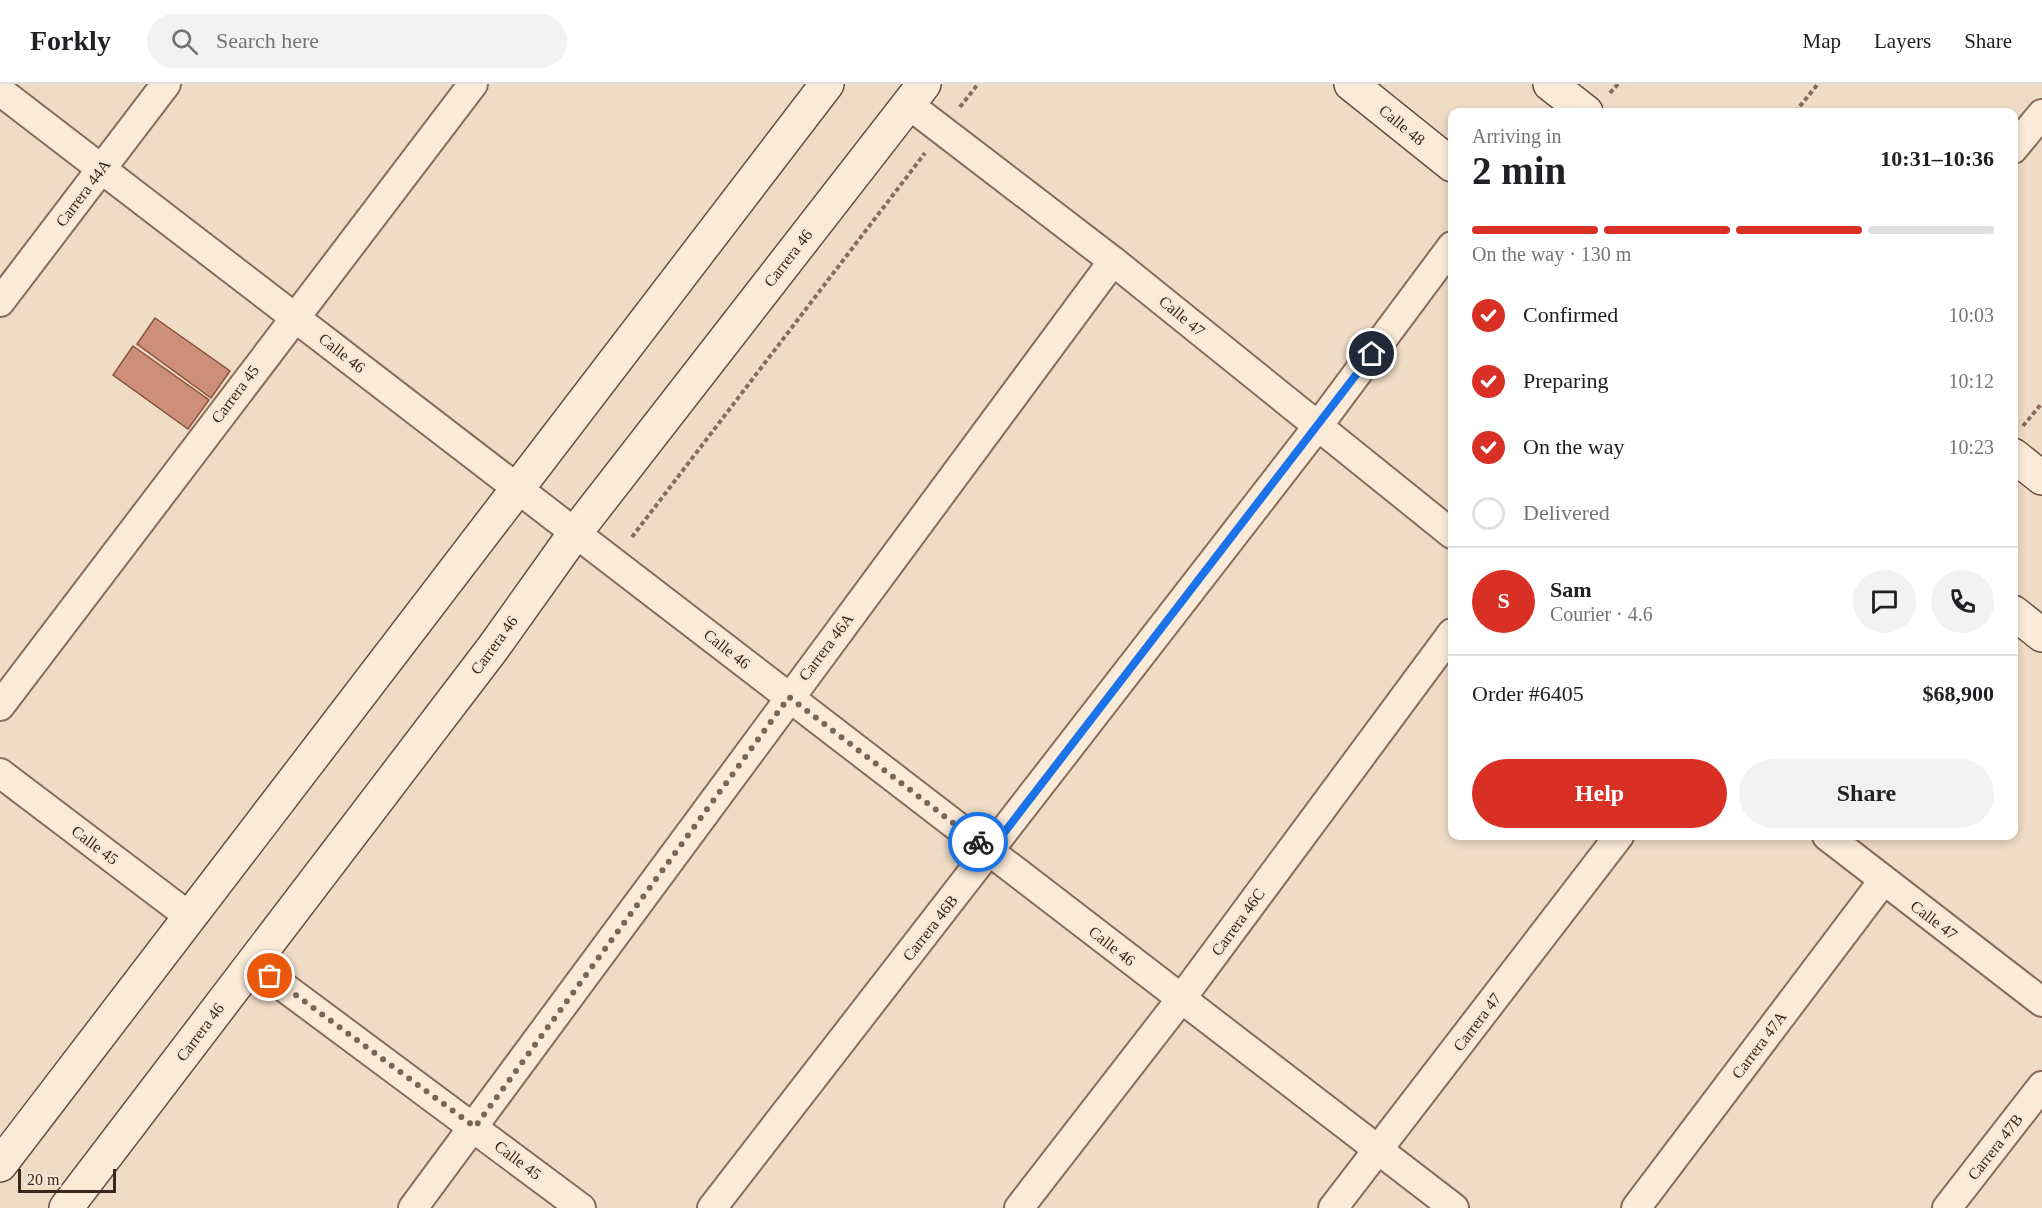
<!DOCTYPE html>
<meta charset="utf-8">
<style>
:root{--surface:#fff;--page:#f2f2f2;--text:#202124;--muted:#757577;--line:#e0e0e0;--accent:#d93025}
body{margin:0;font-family:"Times New Roman",serif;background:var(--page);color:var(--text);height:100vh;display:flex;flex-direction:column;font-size:22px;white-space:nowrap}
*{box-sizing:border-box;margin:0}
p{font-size:20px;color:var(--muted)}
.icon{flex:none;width:33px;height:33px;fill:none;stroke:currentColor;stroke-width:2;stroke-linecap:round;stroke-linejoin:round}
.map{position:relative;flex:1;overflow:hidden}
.sheet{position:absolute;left:1448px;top:24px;width:570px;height:732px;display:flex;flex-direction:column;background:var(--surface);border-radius:12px;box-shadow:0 3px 9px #0003}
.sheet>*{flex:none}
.scale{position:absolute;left:18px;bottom:15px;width:98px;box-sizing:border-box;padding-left:6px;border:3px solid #3a271e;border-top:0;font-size:16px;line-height:21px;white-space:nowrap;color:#3a271e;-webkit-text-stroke:4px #f6e7d4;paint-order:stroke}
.pin{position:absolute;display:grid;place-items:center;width:51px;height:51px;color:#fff;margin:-26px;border:3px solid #fff;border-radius:50%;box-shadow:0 2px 6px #0007}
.courier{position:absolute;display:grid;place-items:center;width:60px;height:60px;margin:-30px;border:4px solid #1a73e8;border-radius:50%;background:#fff;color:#222;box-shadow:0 2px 8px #0007}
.summary em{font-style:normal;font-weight:800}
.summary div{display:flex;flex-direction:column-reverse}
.summary{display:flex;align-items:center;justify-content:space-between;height:102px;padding:0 24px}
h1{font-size:39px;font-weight:800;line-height:45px}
.bar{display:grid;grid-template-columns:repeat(4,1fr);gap:9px 6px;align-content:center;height:72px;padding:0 24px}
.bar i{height:8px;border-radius:4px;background:var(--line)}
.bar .selected{background:var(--accent)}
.bar p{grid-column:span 4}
.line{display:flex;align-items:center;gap:15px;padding:0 24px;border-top:2px solid var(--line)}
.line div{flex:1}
.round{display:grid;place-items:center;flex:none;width:63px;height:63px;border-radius:32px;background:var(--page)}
ol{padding:0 24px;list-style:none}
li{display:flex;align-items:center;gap:18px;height:66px}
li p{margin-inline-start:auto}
li .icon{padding:6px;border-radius:50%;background:var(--accent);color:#fff;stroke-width:4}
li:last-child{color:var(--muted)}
li i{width:33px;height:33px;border:3px solid var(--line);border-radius:50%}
.action{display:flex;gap:12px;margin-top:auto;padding:12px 24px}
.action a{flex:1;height:69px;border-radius:36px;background:var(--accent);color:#fff;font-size:24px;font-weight:800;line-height:69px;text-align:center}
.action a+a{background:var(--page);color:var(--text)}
header{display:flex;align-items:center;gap:36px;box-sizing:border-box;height:84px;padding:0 30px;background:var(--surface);border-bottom:2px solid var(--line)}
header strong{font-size:28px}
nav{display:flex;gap:33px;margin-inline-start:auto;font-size:21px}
.search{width:420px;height:54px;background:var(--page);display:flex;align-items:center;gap:15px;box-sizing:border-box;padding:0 21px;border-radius:33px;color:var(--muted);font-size:22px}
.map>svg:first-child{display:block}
</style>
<header>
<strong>Forkly</strong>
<div class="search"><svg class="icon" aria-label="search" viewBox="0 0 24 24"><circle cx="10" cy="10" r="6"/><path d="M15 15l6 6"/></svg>Search here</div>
<nav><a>Map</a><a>Layers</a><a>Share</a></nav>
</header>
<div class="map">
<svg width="2042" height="1124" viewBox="0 0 2042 1124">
<rect width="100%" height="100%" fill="#efdcc5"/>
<g fill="#ce8f7a" stroke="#8a513f" stroke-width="1.5">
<polygon points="155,234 230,287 211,314 137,260"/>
<polygon points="133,262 209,316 188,345 113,291"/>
</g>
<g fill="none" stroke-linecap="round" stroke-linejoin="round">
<g stroke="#8b6c5a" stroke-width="32">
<g id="street">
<polyline points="0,7 1454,1124"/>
<polyline points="908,20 1113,177 1452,450"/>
<polyline points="2013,65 2042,30"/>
<polyline points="0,218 166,0"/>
<polyline points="0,622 473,0"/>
<polyline points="0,689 190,833"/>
<polyline points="1827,752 2042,918"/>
<polyline points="253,880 581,1124"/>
<polyline points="413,1124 1113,177"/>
<polyline points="712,1124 1318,342 1452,162"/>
<polyline points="1019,1124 1181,915 1452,549"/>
<polyline points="1333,1124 1619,752"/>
<polyline points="1636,1124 1883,797"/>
<polyline points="1947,1124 2042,1002"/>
</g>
</g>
<g stroke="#6c4d3d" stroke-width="36">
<g id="secondary">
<polyline points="1351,0 1452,81"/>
<polyline points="1550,0 1586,28"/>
<polyline points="2013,371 2042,394"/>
<polyline points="2013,528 2042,551"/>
<polyline points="0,1081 827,0"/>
<polyline points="66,1124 493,564 575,449 924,0"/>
</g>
</g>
<g stroke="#8b6c5a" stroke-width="4" stroke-dasharray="4.5 3" stroke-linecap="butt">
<polyline points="1610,9 1618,0"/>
<polyline points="960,23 978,0"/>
<polyline points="1795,28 1818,0"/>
<polyline points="2023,342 2042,319"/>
<polyline points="632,453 925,69"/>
</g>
<use href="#street" stroke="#faead8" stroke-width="28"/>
<use href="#secondary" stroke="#faead8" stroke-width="33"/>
</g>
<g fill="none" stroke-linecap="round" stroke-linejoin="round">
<polyline stroke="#796658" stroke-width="6" stroke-dasharray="0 10.8" points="270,892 475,1043 789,613 978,758"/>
<polyline stroke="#1a73e8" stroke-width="8" points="978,758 990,767 1372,270"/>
</g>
<g text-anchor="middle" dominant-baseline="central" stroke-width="4.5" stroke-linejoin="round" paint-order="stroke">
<g font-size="16" fill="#3a271e" stroke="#f6e7d4">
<text transform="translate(1402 41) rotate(39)">Calle 48</text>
<text transform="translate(83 109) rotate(-53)">Carrera 44A</text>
<text transform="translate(788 174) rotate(-52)">Carrera 46</text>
<text transform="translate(1182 232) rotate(39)">Calle 47</text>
<text transform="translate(342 269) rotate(38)">Calle 46</text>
<text transform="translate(235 310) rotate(-53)">Carrera 45</text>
<text transform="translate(494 561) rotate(-54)">Carrera 46</text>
<text transform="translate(826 563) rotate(-53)">Carrera 46A</text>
<text transform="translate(727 565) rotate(38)">Calle 46</text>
<text transform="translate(95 761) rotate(37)">Calle 45</text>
<text transform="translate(1934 836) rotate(37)">Calle 47</text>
<text transform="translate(1238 838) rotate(-54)">Carrera 46C</text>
<text transform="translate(930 844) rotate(-52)">Carrera 46B</text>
<text transform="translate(1112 862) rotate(38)">Calle 46</text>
<text transform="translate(1477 938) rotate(-53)">Carrera 47</text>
<text transform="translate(200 948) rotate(-53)">Carrera 46</text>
<text transform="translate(1759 961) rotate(-53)">Carrera 47A</text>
<text transform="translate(1995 1063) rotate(-52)">Carrera 47B</text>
<text transform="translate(518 1076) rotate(37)">Calle 45</text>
</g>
</g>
</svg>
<div class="scale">20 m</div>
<div class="pin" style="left:270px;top:892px;background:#ea580c"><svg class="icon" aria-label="bag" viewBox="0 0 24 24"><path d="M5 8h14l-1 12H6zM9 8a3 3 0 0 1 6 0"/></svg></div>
<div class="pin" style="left:1372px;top:270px;background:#1f2937"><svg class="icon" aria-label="home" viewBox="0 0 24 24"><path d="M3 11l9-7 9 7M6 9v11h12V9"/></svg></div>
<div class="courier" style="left:978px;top:758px"><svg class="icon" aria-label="bike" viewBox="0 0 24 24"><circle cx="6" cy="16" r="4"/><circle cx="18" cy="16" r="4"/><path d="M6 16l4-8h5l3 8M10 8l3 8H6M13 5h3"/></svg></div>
<section class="sheet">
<div class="summary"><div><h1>2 min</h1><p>Arriving in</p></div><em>10:31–10:36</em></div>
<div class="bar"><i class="selected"></i><i class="selected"></i><i class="selected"></i><i></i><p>On the way · 130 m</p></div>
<ol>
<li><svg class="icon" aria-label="check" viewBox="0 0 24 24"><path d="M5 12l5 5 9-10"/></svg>Confirmed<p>10:03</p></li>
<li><svg class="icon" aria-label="check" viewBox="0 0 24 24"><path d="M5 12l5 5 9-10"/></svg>Preparing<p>10:12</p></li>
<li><svg class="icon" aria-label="check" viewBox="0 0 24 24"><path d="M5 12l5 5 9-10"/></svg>On the way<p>10:23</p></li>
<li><i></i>Delivered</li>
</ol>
<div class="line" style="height:108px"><b class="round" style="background:var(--accent);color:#fff">S</b><div><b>Sam</b><p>Courier · 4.6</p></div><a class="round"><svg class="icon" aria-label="chat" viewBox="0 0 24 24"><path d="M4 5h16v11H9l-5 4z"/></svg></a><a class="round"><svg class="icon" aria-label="phone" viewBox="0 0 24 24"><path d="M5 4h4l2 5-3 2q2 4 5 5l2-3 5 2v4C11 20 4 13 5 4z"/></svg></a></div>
<div class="line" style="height:78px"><div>Order #6405</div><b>$68,900</b></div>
<div class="action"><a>Help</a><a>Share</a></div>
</section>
</div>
